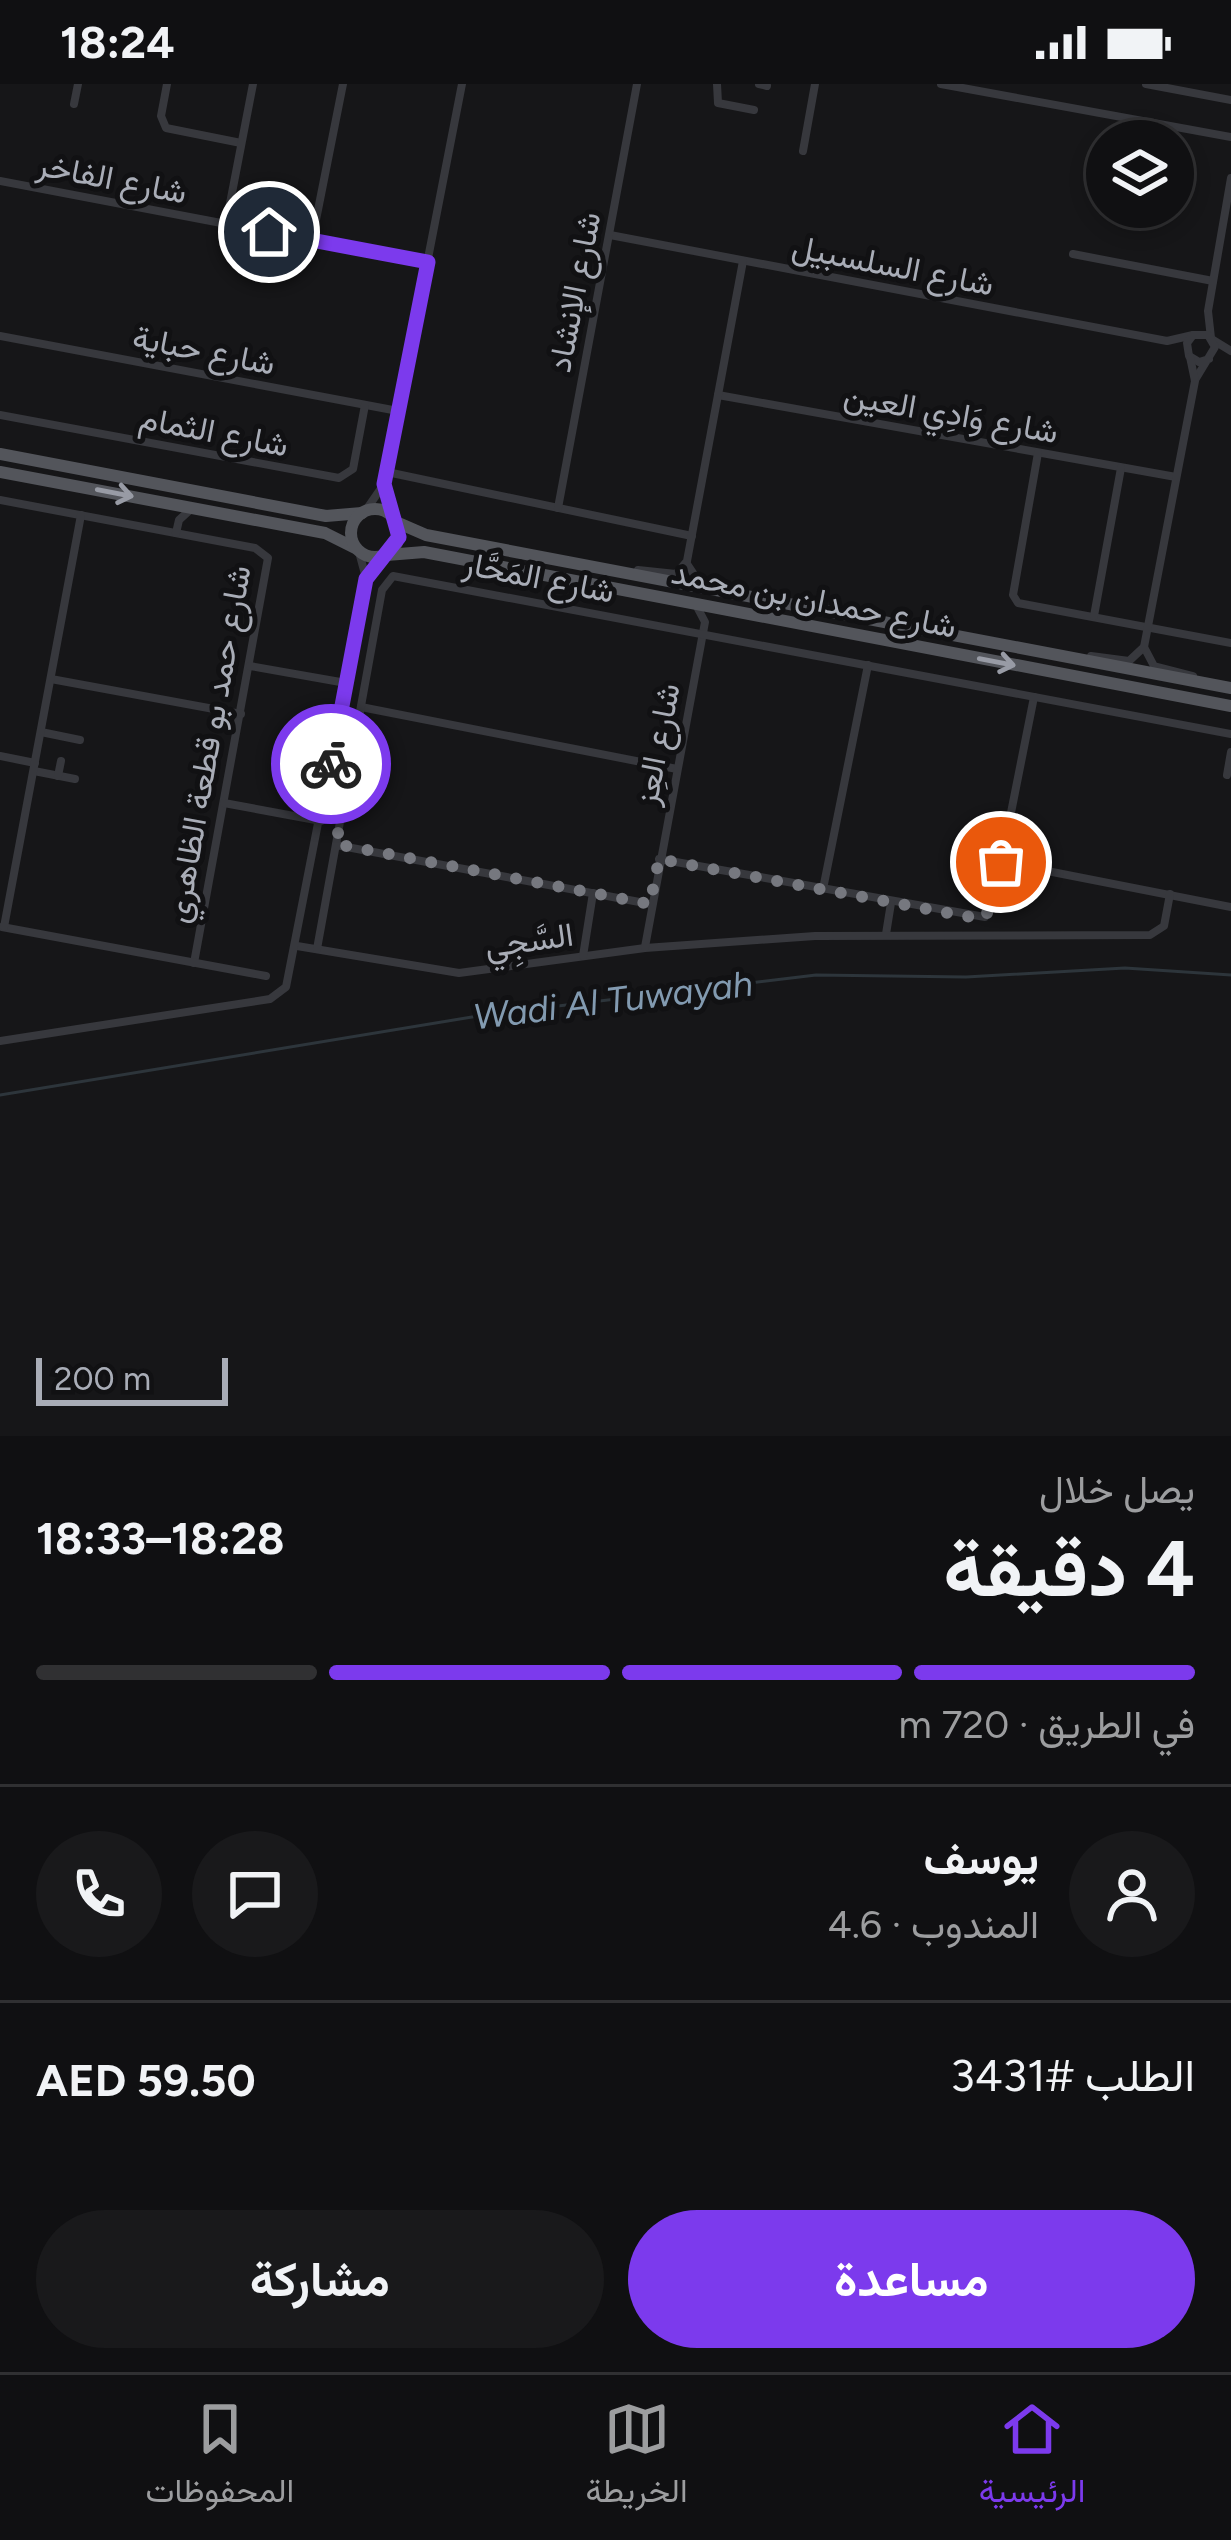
<!DOCTYPE html>
<html lang="ar">
<meta charset="utf-8">
<style>
:root{--surface:#101012;--page:#19191b;--text:#f1f3f6;--muted:#9c9d9f;--line:#303032;--accent:#7c3aed}
body{margin:0;font-family:Figtree,Vazirmatn,sans-serif;background:var(--page);color:var(--text);direction:rtl;height:100vh;display:flex;flex-direction:column;font-size:45px;white-space:nowrap}
*{box-sizing:border-box;margin:0}
p{font-size:39px;color:var(--muted)}
.icon{flex:none;width:66px;height:66px;fill:none;stroke:currentColor;stroke-width:2;stroke-linecap:round;stroke-linejoin:round}
.map{position:relative;height:1352px;overflow:hidden;direction:ltr}
.sheet{display:flex;flex-direction:column;background:var(--surface);flex:1}
.sheet>*{flex:none}
.buttons{position:absolute;left:1086px;top:36px;display:grid;gap:24px}
.buttons a{display:grid;place-items:center;width:108px;height:108px;border-radius:50%;background:var(--surface);box-shadow:0 6px 18px #0003,0 0 0 3px var(--line);font-size:60px}
.scale{position:absolute;left:36px;bottom:30px;width:192px;box-sizing:border-box;padding-left:12px;border:6px solid #a9adb7;border-top:0;font-size:33px;line-height:42px;white-space:nowrap;color:#a9adb7;-webkit-text-stroke:9px #111113;paint-order:stroke}
.pin{position:absolute;display:grid;place-items:center;width:102px;height:102px;color:#fff;margin:-51px;border:6px solid #fff;border-radius:50%;box-shadow:0 3px 12px #0007}
.courier{position:absolute;display:grid;place-items:center;width:120px;height:120px;margin:-60px;border:9px solid #7c3aed;border-radius:50%;background:#fff;color:#222;box-shadow:0 3px 15px #0007}
.headline em{font-style:normal;font-weight:700}
.headline div{display:flex;flex-direction:column-reverse}
.headline{display:flex;align-items:center;justify-content:space-between;height:204px;padding:0 36px}
h1{font-size:78px;font-weight:700;line-height:90px}
.bar{display:grid;grid-template-columns:repeat(4,1fr);gap:18px 12px;align-content:center;height:144px;padding:0 36px}
.bar i{height:15px;border-radius:9px;background:var(--line)}
.bar .active{background:var(--accent)}
.bar p{grid-column:span 4}
.line{display:flex;align-items:center;gap:30px;padding:0 36px;border-top:3px solid var(--line)}
.line div{flex:1}
.round{display:grid;place-items:center;flex:none;width:126px;height:126px;border-radius:63px;background:var(--page)}
.action{display:flex;gap:24px;margin-top:auto;padding:24px 36px}
.action a{flex:1;height:138px;border-radius:72px;background:var(--accent);color:#fff;font-size:48px;font-weight:700;line-height:138px;text-align:center}
.action a+a{background:var(--page);color:var(--text)}
.status{display:flex;justify-content:space-between;align-items:center;height:84px;padding:0 60px;background:var(--surface);direction:ltr}
.status svg{height:33px;fill:currentColor}
.menu{display:flex;justify-content:space-around;align-items:center;height:168px;border-top:3px solid var(--line);background:var(--surface);font-size:33px;color:var(--muted)}
.menu a{display:grid;justify-items:center;gap:6px}
.menu .active{color:var(--accent)}
.map>svg:first-child{display:block}
</style>
<div class="status"><b>18:24</b><svg viewBox="0 0 49 12"><path d="M0 12V9h3v3zM5 12V6h3v6zM10 12V3h3v9zM15 12V0h3v12zM26 1h20v11H26zM47 4h2v5h-2z"/></svg></div>
<div class="map">
<svg width="1231" height="1352" viewBox="0 0 1231 1352">
<rect width="100%" height="100%" fill="#161618"/>
<g fill="none" stroke-linecap="round" stroke-linejoin="round">
<polyline stroke="#2d353b" stroke-width="3" points="0,1011 484,931 816,891 966,893 1125,884 1231,891"/>
<g stroke="#37383d" stroke-width="8">
<polyline points="167,0 161,32 166,44 241,59"/>
<polyline points="717,0 718,19 754,26"/>
<polyline points="759,0 767,2"/>
<polyline points="941,0 1231,53"/>
<polyline points="1146,0 1231,16"/>
<polyline points="74,20 78,0"/>
<polyline points="803,67 815,0"/>
<polyline points="0,97 427,178"/>
<polyline points="226,140 253,0"/>
<polyline points="610,151 1167,257 1193,251"/>
<polyline points="312,156 343,0"/>
<polyline points="1073,170 1213,197"/>
<polyline points="0,252 398,327"/>
<polyline points="1211,254 1208,227 1231,94"/>
<polyline points="1213,256 1231,267"/>
<polyline points="1195,296 1215,263 1208,251 1193,251 1187,259 1189,272 1199,278 1209,275"/>
<polyline points="718,311 1176,393"/>
<polyline points="0,331 339,394 353,385 365,321"/>
<polyline points="1038,369 1013,511 1018,519 1231,559"/>
<polyline points="387,388 692,452"/>
<polyline points="384,402 391,431"/>
<polyline points="0,416 255,464 268,474 194,879"/>
<polyline points="558,424 637,0"/>
<polyline points="366,426 384,400 462,0"/>
<polyline points="176,449 179,436 191,425"/>
<polyline points="359,468 366,494"/>
<polyline points="687,480 697,495 734,504"/>
<polyline points="638,486 676,490 687,477 743,177"/>
<polyline points="1094,532 1121,384"/>
<polyline points="1144,563 1154,582 1193,592"/>
<polyline points="1091,572 1129,577 1144,563 1195,297 1190,273"/>
<polyline points="250,582 346,599"/>
<polyline points="51,595 241,630"/>
<polyline points="361,623 677,685"/>
<polyline points="41,648 80,656"/>
<polyline points="0,672 35,679"/>
<polyline points="34,687 75,695"/>
<polyline points="1227,691 1231,668"/>
<polyline points="58,692 61,677"/>
<polyline points="224,719 321,737"/>
<polyline points="336,761 650,820"/>
<polyline points="659,775 985,833 993,819 1034,613"/>
<polyline points="1001,778 1231,823"/>
<polyline points="823,805 868,581"/>
<polyline points="2,843 266,892"/>
<polyline points="4,843 81,431"/>
<polyline points="886,850 891,819"/>
<polyline points="297,862 459,889 645,864 815,852 1150,851 1164,842 1170,810"/>
<polyline points="645,863 705,538 696,521"/>
<polyline points="317,865 382,506 393,492 1231,650"/>
<polyline points="583,872 593,809"/>
<polyline points="0,957 270,915 286,903 363,509 369,488 384,472"/>
</g>
<g stroke="#53555b" stroke-width="12">
<polyline points="0,370 326,432 362,429"/>
<polyline points="0,388 325,449 355,464"/>
<circle cx="375" cy="449" r="24"/>
<polyline points="396,438 426,451 1231,604"/>
<polyline points="387,471 424,468 1231,622"/>
</g>
</g>
<defs><path id="oneway-shaft" d="M-6 0H5M1.5-3L5.5 0L1.5 3" fill="none" stroke-width="1.6" stroke-linecap="round" stroke-linejoin="round" transform="scale(3)"/></defs>
<g stroke="#989ba5">
<use href="#oneway-shaft" transform="translate(115 409) rotate(11)"/>
<use href="#oneway-shaft" transform="translate(997 578) rotate(11)"/>
</g>
<g fill="none" stroke-linecap="round" stroke-linejoin="round">
<polyline stroke="#76787f" stroke-width="12" stroke-dasharray="0 21.6" points="331,680 330,688 349,691 336,760 650,820 659,775 981,835 992,824 1001,778"/>
<polyline stroke="#7c3aed" stroke-width="15" points="269,148 428,178 384,400 399,453 366,495 331,680"/>
</g>
<g text-anchor="middle" dominant-baseline="central" stroke-width="10" stroke-linejoin="round" paint-order="stroke">
<g font-size="33" fill="#a9adb7" stroke="#111113">
<text transform="translate(112 94) rotate(11)">شارع الفاخر</text>
<text transform="translate(893 181) rotate(11)">شارع السلسبيل</text>
<text transform="translate(574 208) rotate(-79)">شارع الإنشاد</text>
<text transform="translate(204 266) rotate(11)">شارع حباية</text>
<text transform="translate(951 329) rotate(10)">شارع وَادِي العين</text>
<text transform="translate(214 347) rotate(11)">شارع الثمام</text>
<text transform="translate(539 493) rotate(11)">شارع المَحَّار</text>
<text transform="translate(814 515) rotate(11)">شارع حمدان بن محمد</text>
<text transform="translate(208 660) rotate(-80)">شارع حمد بو قطعة الظاهري</text>
<text transform="translate(657 660) rotate(-79)">شارع العِز</text>
<text transform="translate(529 856) rotate(-8)">السَّجِي</text>
</g>
<g font-size="36" font-style="italic" fill="#829ab0" stroke="#111113">
<text transform="translate(613 916) rotate(-7)">Wadi Al Tuwayah</text>
</g>
</g>
</svg>
<div class="buttons">
<a><svg class="icon" aria-label="layers" viewBox="0 0 24 24"><path d="M12 4l9 5-9 5-9-5zM3 14l9 5 9-5"/></svg></a>
</div>
<div class="scale">200 m</div>
<div class="pin" style="left:1001px;top:778px;background:#ea580c"><svg class="icon" aria-label="bag" viewBox="0 0 24 24"><path d="M5 8h14l-1 12H6zM9 8a3 3 0 0 1 6 0"/></svg></div>
<div class="pin" style="left:269px;top:148px;background:#1f2937"><svg class="icon" aria-label="home" viewBox="0 0 24 24"><path d="M3 11l9-7 9 7M6 9v11h12V9"/></svg></div>
<div class="courier" style="left:331px;top:680px"><svg class="icon" aria-label="bike" viewBox="0 0 24 24"><circle cx="6" cy="16" r="4"/><circle cx="18" cy="16" r="4"/><path d="M6 16l4-8h5l3 8M10 8l3 8H6M13 5h3"/></svg></div>
</div>
<section class="sheet">
<div class="headline"><div><h1>4 دقيقة</h1><p>يصل خلال</p></div><em>18:28–18:33</em></div>
<div class="bar"><i class="active"></i><i class="active"></i><i class="active"></i><i></i><p>في الطريق · 720 m</p></div>
<div class="line" style="height:216px"><a class="round"><svg class="icon" aria-label="person" viewBox="0 0 24 24"><circle cx="12" cy="8" r="4"/><path d="M4 21q1-7 8-7t8 7"/></svg></a><div><b>يوسف</b><p>المندوب · 4.6</p></div><a class="round"><svg class="icon" aria-label="chat" viewBox="0 0 24 24"><path d="M4 5h16v11H9l-5 4z"/></svg></a><a class="round"><svg class="icon" aria-label="phone" viewBox="0 0 24 24"><path d="M5 4h4l2 5-3 2q2 4 5 5l2-3 5 2v4C11 20 4 13 5 4z"/></svg></a></div>
<div class="line" style="height:156px"><div>الطلب #3431</div><b>AED 59.50</b></div>
<div class="action"><a>مساعدة</a><a>مشاركة</a></div>
</section>
<nav class="menu">
<a class="active"><svg class="icon" aria-label="home" viewBox="0 0 24 24"><path d="M3 11l9-7 9 7M6 9v11h12V9"/></svg>الرئيسية</a>
<a><svg class="icon" aria-label="map" viewBox="0 0 24 24"><path d="M3 6l6-2 6 2 6-2v14l-6 2-6-2-6 2zM9 4v14M15 6v14"/></svg>الخريطة</a>
<a><svg class="icon" aria-label="saved" viewBox="0 0 24 24"><path d="M7 4h10v16l-5-4-5 4z"/></svg>المحفوظات</a>
</nav>
